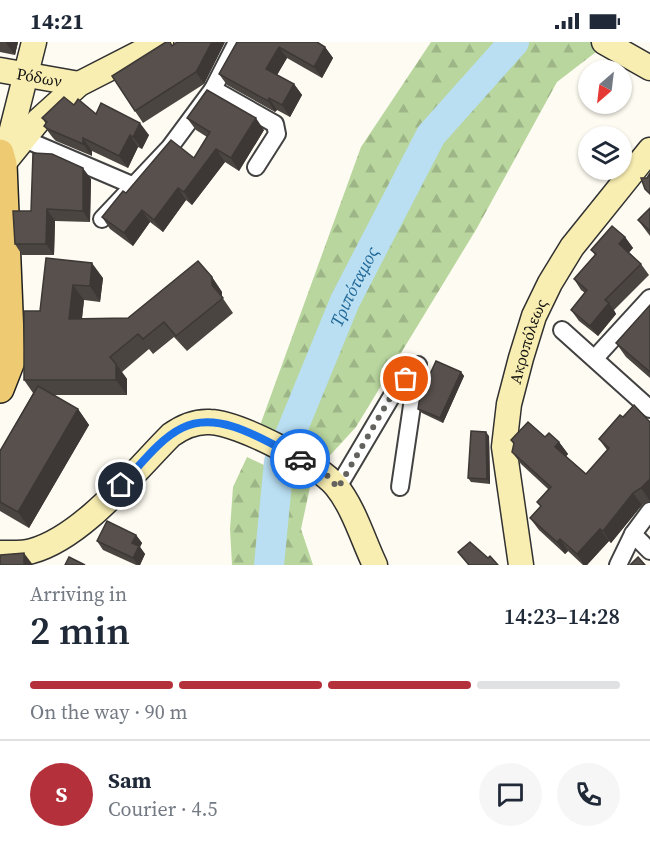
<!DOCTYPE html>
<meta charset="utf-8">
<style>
:root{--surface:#fff;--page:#f6f6f7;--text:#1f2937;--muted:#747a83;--line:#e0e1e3;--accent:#b4313c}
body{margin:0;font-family:"Source Serif 4",serif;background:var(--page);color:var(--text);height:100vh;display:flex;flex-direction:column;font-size:22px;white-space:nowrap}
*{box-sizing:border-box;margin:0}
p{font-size:20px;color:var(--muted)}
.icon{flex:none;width:33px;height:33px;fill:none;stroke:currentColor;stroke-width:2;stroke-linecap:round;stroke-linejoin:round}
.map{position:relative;height:523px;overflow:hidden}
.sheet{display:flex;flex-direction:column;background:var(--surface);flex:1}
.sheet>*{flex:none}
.needle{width:39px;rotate:208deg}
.fabs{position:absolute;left:578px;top:18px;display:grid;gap:12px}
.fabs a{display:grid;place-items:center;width:54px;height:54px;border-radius:50%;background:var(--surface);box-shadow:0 2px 4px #0004;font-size:30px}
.pin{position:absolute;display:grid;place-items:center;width:51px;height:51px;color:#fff;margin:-26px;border:3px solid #fff;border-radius:50%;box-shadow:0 2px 6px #0007}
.courier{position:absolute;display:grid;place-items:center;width:60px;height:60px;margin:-30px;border:4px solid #1a73e8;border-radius:50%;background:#fff;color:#222;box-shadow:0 2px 8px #0007}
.summary em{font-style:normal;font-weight:600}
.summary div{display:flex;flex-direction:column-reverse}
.summary{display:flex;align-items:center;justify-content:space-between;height:102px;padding:0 30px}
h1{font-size:39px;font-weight:600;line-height:45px}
.bar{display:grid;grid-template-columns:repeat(4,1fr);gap:9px 6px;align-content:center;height:72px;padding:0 30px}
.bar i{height:8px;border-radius:4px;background:var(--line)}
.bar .current{background:var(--accent)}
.bar p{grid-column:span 4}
.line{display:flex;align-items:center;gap:15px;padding:0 30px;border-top:2px solid var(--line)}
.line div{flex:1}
.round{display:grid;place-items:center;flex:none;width:63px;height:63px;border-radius:32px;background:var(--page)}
.status{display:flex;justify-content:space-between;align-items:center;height:42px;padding:0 30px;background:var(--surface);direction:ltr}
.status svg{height:16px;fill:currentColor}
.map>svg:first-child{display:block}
</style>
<div class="status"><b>14:21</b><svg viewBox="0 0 49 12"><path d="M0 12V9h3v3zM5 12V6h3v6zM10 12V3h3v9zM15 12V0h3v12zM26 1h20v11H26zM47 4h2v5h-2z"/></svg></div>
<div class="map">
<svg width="650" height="523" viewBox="0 0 650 523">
<defs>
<pattern id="forest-firs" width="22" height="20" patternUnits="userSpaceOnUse" patternTransform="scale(1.5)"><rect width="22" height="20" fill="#b9d69e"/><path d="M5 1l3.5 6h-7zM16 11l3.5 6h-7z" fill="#9eb687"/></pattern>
</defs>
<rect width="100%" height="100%" fill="#fefbf2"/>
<g fill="url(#forest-firs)">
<polygon points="431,0 609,0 557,40 477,186 356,385 323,421 258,389 361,105"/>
<polygon points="247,415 310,445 301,487 313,523 232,523 230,487 233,445"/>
</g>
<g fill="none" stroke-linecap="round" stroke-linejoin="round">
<path stroke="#badff2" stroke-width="30" id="s1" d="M269 523 279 420 345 259 431 93 514 0"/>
<g stroke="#424242" stroke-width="20">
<g id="street">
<polyline points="213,47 275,82 277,92 256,125"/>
<polyline points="22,96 132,143"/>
<polyline points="102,177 170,105 213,47 237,0"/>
<polyline points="562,288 650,367"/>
<polyline points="595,316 650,256"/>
<polyline points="338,445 393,352 418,323 400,445"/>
<polyline points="633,492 650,509"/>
<polyline points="618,523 633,492 650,469"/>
</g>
</g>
<g stroke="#313131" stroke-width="27">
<g id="secondary">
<polyline points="604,0 650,26"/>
<path id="s2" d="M0 28 79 42"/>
<polyline points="6,111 34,0"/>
<polyline points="3,122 38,79 79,42 161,0"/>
<path d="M0 511C11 511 22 512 32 509 83 495 134 430 171 393 182 385 195 379 210 380 239 381 318 422 336 444 354 466 363 498 375 523"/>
<path id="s3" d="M521 523 504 405 509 362 521 316 534 274 550 241 572 205 650 108"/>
</g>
</g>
<g stroke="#202020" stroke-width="30">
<polyline id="primary" points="0,111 3,122 11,319 0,347"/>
</g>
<use href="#street" stroke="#fff" stroke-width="16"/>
<use href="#secondary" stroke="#f9eeb2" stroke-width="24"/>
<use href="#primary" stroke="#eecb72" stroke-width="27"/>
</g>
<g fill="#4b4541">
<polygon points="0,0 18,0 15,13 0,10"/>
<polygon points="225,0 204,42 143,81 135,69"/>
<polygon points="237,0 325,5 333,16 322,36 287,16 277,33 294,42 302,53 290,75 277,68 275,70 227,43 219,32"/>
<polygon points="74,63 149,93 142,107 138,105 128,126 92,109 92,114 56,99 53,96 44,84 46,82 42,76"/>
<polygon points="187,76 264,88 239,129 225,120 192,163 186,158 163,190 150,180 133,204 110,187 102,175 126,151 194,116 207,95 196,88"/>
<polygon points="91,137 90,180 55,179 54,213 22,213 15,202 31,169"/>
<polygon points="650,166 650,194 638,178"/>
<polygon points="625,195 633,206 629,210 641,222 649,233 614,268 616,272 598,294 579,279 571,268 585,251 581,248 574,237 595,213 591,208"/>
<polygon points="46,216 103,236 100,260 84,258 82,277 128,276 212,235 222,250 222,255 233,271 187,309 174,295 153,312 149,307 122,330 127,337 127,353 53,353 78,367 89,383 29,486 0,469 0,409 33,351 24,338 40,269"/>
<polygon points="650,263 650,336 626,315 616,301"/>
<polygon points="461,330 464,334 443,381 422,371 418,367"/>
<polygon points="623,375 650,380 650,459 642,463 611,501 609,499 587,523 583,523 568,509 565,512 539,488 530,476 541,465 537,460 548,447 521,422 512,410 514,403 511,398 545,395 559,400 568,412 566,414 586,432 607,408 599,397"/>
<polygon points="489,394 490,442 471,440 468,436"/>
<polygon points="136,493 142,501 140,505 145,512 140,523 136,523 103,508 97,499"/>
</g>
<g fill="#3d3835">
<polygon points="7,0 18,0 15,13 6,1"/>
<polygon points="212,0 225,0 204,42 196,30"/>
<polygon points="279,5 287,16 274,38 266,27"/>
<polygon points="325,5 333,16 322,36 314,25"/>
<polygon points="294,42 302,53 290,75 282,63"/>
<polygon points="269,56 277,68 275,70 268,59"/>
<polygon points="256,76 264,88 239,129 231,116"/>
<polygon points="140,81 149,93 142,107 133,95"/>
<polygon points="130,93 138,105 128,126 119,114"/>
<polygon points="83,96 92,109 92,114 83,102"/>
<polygon points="216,107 225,120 192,163 184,150"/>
<polygon points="83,126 91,137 90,180 83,169"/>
<polygon points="178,146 186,158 163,190 154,178"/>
<polygon points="47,167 55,179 54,213 46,202"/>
<polygon points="142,168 150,180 133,204 124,191"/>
<polygon points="625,195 633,206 627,213 619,202"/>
<polygon points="92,221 103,236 100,260 90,244"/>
<polygon points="212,235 222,250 222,258 212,243"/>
<polygon points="73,243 84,258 80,292 69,277"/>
<polygon points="609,261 616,272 598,294 590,284"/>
<polygon points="116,322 127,337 127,353 116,338"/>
<polygon points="461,330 464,334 443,381 440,376"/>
<polygon points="78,367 89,383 29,486 18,470"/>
<polygon points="486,390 489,394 490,442 487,437"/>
<polygon points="559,400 568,412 564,417 555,405"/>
<polygon points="650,437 650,459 641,446"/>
<polygon points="633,451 642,463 611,501 603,489"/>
<polygon points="600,487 609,499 587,523 584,523 577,512"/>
<polygon points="136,493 142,501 140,505 145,512 140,523 138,523 133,516 132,501"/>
<polygon points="560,497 568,509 565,512 557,500"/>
<polygon points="24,511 33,523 24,523"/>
</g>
<g fill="#57504c" stroke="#3d3835" stroke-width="1.5">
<polygon points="166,0 170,0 172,4 177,0 212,0 196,30 135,69 112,34"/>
<polygon points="237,0 317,0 325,5 314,25 279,5 266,27 294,42 282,63 269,56 268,59 219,32"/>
<polygon points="207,48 256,76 231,116 216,107 184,150 178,146 154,178 142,168 124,191 102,175 123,149 126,151 171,98 194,116 210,90 187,76"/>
<polygon points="64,55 74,63 78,57 96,72 101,61 140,81 133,95 130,93 119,114 83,96 83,102 48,87 44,84 47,80 42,76"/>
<polygon points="33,111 52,112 83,126 83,169 47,167 46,202 15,202 13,169 31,169"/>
<polygon points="650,131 650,152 645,147 641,136 647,136"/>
<polygon points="650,166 650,189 638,178"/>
<polygon points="612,184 625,195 619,202 641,222 605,258 609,261 590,284 571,268 587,248 574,237 596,212 591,208"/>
<polygon points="46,216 92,221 90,244 73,243 69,277 128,276 198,219 212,235 212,243 223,256 176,294 164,280 143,297 138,292 110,315 116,322 116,338 24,338 24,269 40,269"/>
<polygon points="650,263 650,330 616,301"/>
<polygon points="436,319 461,330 440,376 418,367 420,354"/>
<polygon points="38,344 78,367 18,470 0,460 0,409"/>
<polygon points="634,363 650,380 650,437 641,446 633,451 603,489 600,487 577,512 560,497 557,500 530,476 541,464 537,460 551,445 512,410 514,401 511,398 528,380 545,395 549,391 559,400 555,405 586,432 609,406 599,397 620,373 623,375"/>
<polygon points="471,389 486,390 487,437 468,436"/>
<polygon points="107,479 136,493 132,501 139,504 133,516 97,499"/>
<polygon points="470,500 488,516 490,514 498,523 469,523 458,510"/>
<polygon points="24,511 24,523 0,523 0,513"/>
<polygon points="69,515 85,523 65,523"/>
<polygon points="638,515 645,523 630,523"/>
</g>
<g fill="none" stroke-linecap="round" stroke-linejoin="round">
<polyline stroke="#63625e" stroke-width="6" stroke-dasharray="0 10.8" points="300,417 324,430 338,446 393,351 406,337"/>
<path stroke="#1a73e8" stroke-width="8" d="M121 443C139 425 159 397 182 386 220 367 267 400 300 417"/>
</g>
<g text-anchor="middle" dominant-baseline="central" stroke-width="6" stroke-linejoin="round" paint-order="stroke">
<g font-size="16" fill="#0f0f0f" stroke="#fff">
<text stroke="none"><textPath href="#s2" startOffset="40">Ρόδων</textPath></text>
<text stroke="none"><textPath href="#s3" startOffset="228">Ακροπόλεως</textPath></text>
</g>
<g font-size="18" font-style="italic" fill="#216897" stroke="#fff">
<text stroke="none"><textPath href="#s1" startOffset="294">Τριπόταμος</textPath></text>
</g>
</g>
</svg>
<div class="fabs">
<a><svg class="needle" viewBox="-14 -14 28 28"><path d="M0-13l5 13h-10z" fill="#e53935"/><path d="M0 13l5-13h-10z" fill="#747a83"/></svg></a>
<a><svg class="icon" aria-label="layers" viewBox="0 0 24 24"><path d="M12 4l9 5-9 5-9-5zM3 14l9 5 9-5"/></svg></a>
</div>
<div class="pin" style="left:406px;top:337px;background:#ea580c"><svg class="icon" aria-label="bag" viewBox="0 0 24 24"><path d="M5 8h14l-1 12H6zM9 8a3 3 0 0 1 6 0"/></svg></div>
<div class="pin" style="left:121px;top:443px;background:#1f2937"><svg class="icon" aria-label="home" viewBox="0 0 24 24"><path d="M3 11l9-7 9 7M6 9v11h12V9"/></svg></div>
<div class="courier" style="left:300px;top:417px"><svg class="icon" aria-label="car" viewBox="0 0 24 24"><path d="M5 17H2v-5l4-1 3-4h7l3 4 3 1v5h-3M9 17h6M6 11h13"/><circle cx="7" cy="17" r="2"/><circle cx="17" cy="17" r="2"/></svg></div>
</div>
<section class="sheet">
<div class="summary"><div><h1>2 min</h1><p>Arriving in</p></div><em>14:23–14:28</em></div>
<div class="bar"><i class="current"></i><i class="current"></i><i class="current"></i><i></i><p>On the way · 90 m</p></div>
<div class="line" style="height:108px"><b class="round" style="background:var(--accent);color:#fff">S</b><div><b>Sam</b><p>Courier · 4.5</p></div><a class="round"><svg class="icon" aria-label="chat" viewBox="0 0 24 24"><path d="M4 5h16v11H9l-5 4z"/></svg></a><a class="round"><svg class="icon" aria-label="phone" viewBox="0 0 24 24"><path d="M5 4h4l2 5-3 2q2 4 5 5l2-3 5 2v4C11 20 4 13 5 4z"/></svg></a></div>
</section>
